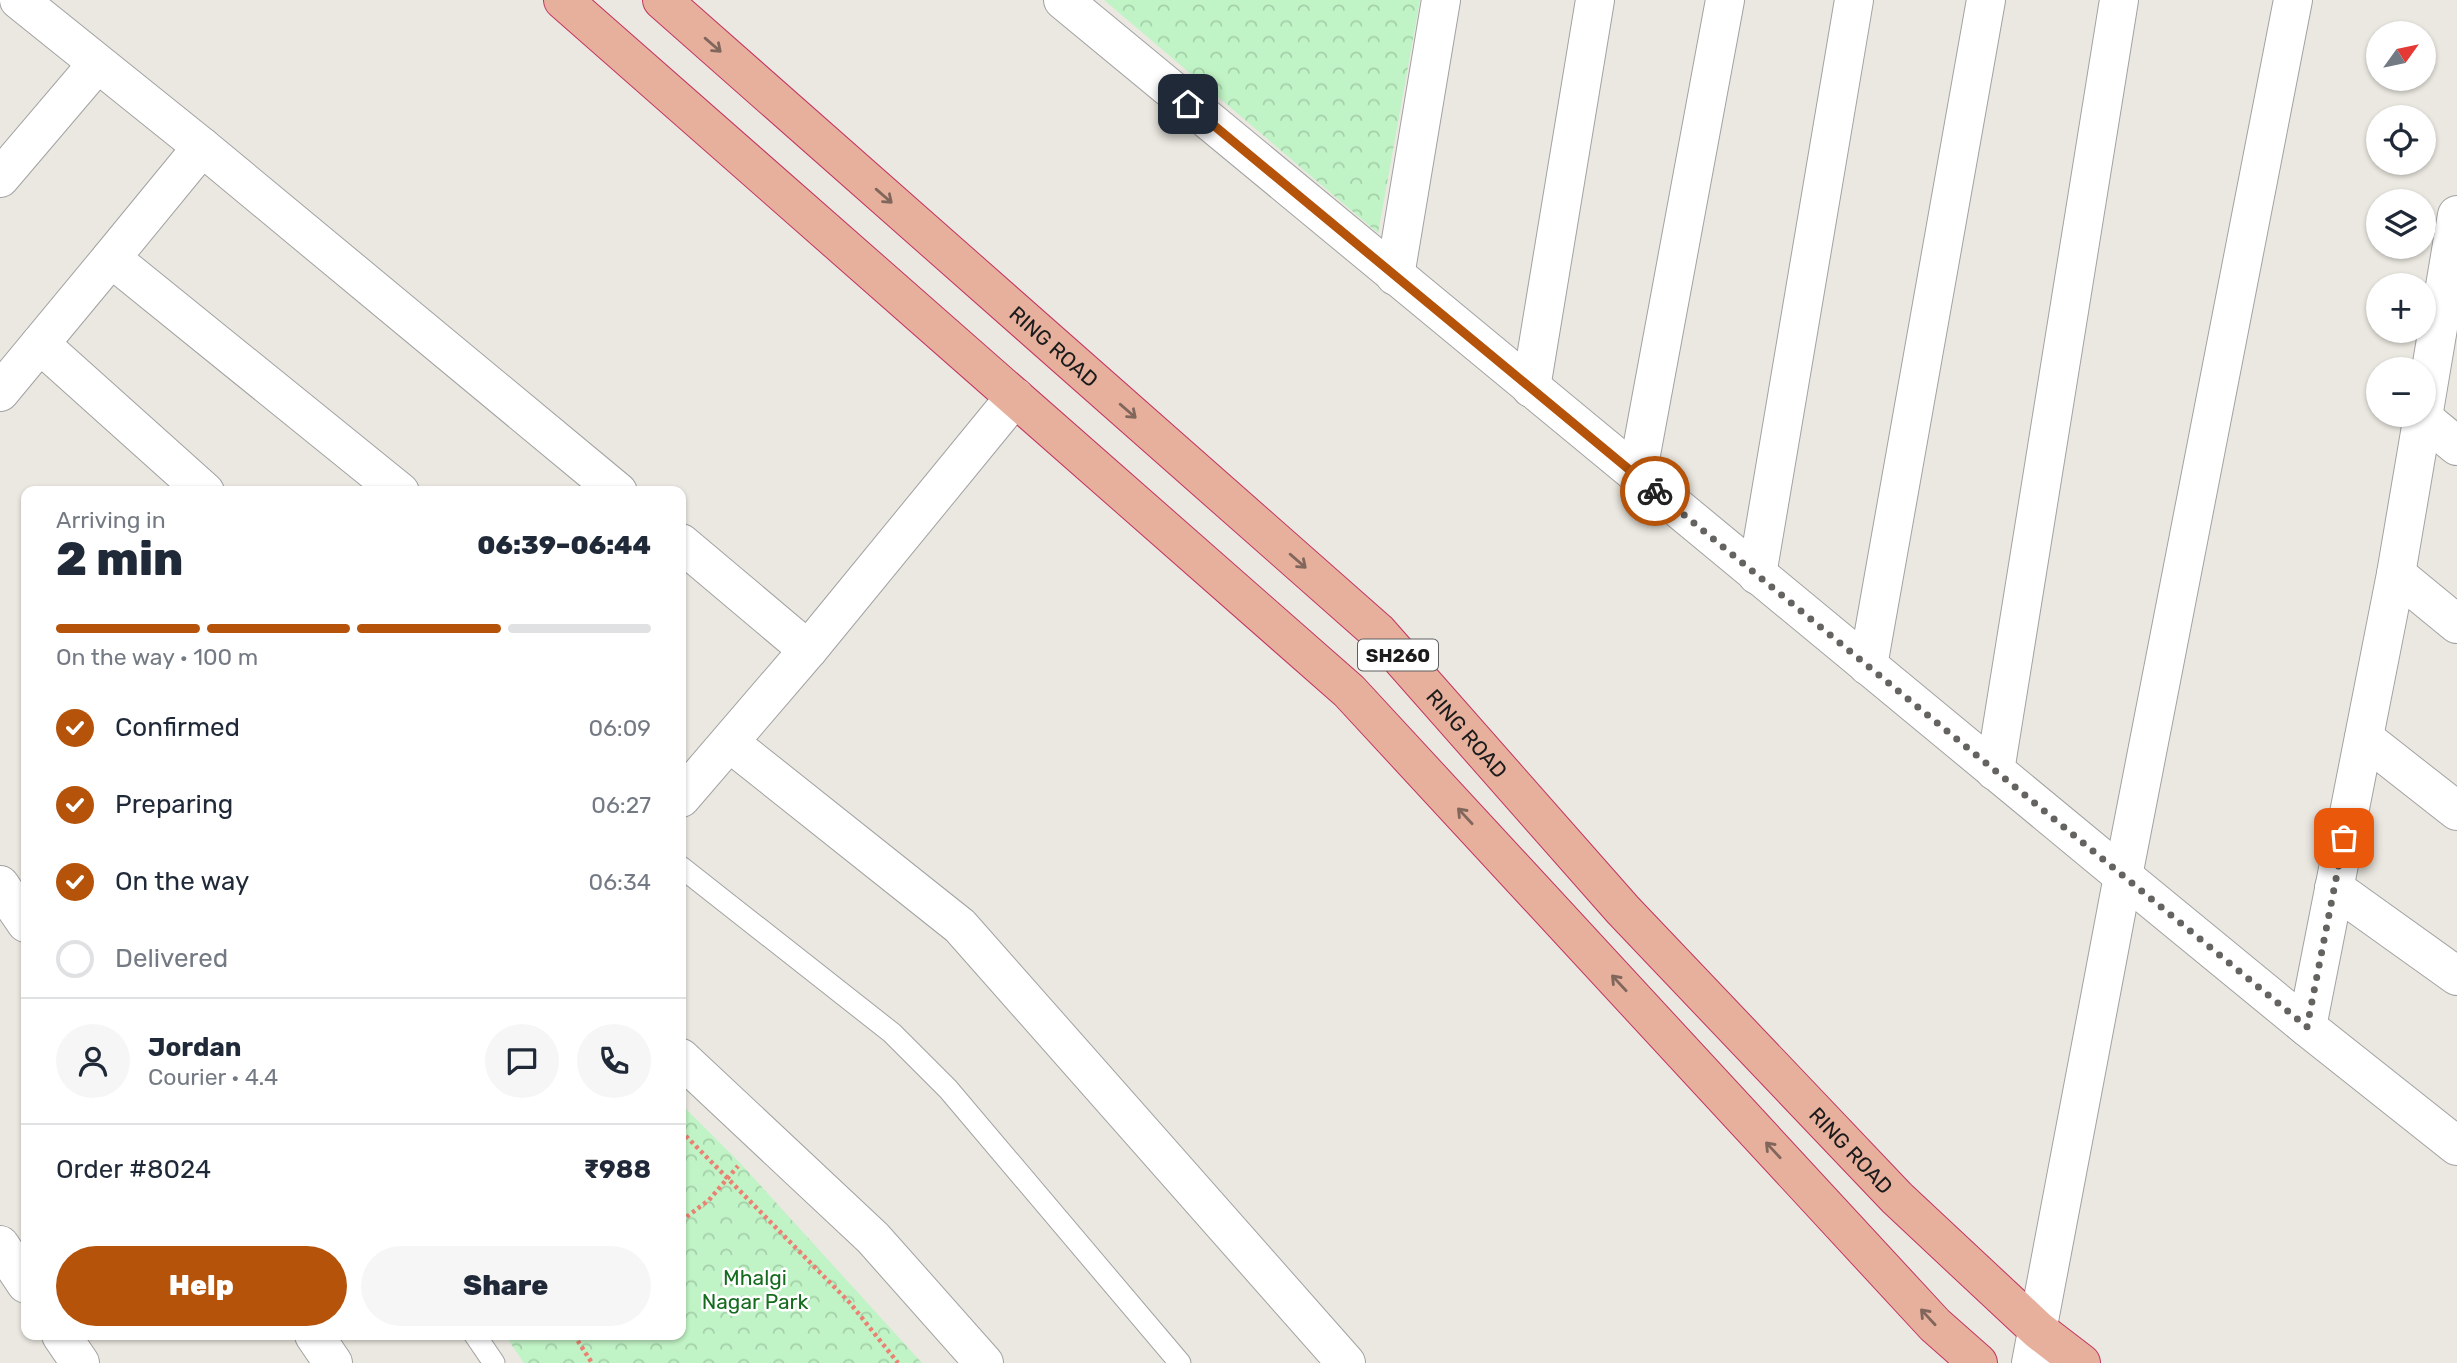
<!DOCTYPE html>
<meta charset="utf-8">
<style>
:root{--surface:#fff;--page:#f6f6f7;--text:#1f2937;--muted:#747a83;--line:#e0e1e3;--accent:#b45309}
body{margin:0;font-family:Rubik,sans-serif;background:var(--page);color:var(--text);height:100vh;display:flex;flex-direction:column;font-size:26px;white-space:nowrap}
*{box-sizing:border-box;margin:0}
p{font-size:23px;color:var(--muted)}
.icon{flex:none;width:38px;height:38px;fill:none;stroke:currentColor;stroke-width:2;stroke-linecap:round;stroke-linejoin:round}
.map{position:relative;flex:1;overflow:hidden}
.drawer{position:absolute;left:21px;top:486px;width:665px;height:854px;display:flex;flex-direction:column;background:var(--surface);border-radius:14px;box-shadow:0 2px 5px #0004}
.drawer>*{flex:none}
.needle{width:46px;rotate:57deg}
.fabs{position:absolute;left:2366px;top:21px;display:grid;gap:14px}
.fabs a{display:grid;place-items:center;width:70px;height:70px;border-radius:50%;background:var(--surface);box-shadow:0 2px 5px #0004;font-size:35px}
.pin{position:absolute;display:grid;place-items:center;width:60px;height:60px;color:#fff;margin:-30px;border-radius:14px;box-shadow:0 4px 10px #0006}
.courier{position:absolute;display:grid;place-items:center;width:70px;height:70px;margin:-35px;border:5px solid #b45309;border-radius:50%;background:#fff;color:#222;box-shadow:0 2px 9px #0007}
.summary em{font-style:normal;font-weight:800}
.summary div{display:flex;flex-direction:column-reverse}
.summary{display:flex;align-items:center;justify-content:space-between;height:119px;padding:0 35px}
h1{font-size:46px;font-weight:800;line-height:52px}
.bar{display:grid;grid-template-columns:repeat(4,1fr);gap:10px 7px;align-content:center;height:84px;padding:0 35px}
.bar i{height:9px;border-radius:5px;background:var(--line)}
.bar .active{background:var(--accent)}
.bar p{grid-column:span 4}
.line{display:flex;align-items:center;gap:18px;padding:0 35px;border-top:2px solid var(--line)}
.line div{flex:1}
.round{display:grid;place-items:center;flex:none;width:74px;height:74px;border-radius:37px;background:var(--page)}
ol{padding:0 35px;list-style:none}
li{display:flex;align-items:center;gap:21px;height:77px}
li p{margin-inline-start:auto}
li .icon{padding:7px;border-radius:50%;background:var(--accent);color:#fff;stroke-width:4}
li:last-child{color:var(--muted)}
li i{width:38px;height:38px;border:4px solid var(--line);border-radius:50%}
.cta{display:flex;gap:14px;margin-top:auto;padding:14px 35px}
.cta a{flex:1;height:80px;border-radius:42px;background:var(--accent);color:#fff;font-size:28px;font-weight:800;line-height:80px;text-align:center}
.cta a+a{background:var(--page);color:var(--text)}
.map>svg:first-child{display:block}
</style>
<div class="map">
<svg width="2457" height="1363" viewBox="0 0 2457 1363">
<defs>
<pattern id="park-crowns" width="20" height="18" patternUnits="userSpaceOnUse" patternTransform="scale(1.75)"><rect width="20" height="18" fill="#c0f3c5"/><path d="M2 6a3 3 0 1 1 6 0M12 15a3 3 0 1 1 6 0" fill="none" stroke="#a4d0a9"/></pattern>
</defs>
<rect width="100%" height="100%" fill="#ebe8e1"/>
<g fill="url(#park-crowns)">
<polygon points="1104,0 1420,0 1378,233"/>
<polygon points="681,1104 740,1163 922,1363 524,1363 505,1335 681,1335"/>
</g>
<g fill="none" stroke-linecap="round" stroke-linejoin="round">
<g stroke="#a2a2a2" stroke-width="23">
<g id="service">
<polyline points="681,867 892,1033 948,1089 1180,1363"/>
<polyline points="475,1335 494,1363"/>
</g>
</g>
<g stroke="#a2a2a2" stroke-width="40">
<g id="minor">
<polyline points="19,0 202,147 618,492"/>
<polyline points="1063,0 2123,876 2307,1027 2457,1146"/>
<polyline points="202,147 111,258 400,492"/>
<polyline points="0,178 97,64"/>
<polyline points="1395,276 1441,0"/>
<polyline points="40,344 205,492"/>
<polyline points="1531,388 1595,0"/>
<polyline points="0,392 111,258"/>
<polyline points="2424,411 2457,215"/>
<polyline points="2423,418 2457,446"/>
<polyline points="1637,476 1725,0"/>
<polyline points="681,543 808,650"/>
<polyline points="2396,574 2423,415"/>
<polyline points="1757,575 1854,0"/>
<polyline points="1868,666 1986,0"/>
<polyline points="2364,738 2457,811"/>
<polyline points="730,743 960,926 1346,1363"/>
<polyline points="1995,771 2119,0"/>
<polyline points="681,798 808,650 1015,397"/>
<polyline points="0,885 26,923"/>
<polyline points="2334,888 2457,976"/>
<polyline points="2307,1027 2396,574 2457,624"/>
<polyline points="681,1058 873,1238 984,1363"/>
<polyline points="0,1245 26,1284"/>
<polyline points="61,1335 80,1363"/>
<polyline points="314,1335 333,1363"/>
<polyline points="2031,1363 2123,876 2293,0"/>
</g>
</g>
<g stroke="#c33462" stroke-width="40">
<g id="trunk">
<polyline points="563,0 1349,691 1935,1325 1978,1363"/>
<path id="s1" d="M662 0 1378 632 1623 910 1897 1198 2038 1330 2081 1363"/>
</g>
</g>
<g stroke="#eb8172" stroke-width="4.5" stroke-dasharray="3.5 3.5" stroke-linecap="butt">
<polyline points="681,1131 850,1303 898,1363"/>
<polyline points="681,1221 709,1200 738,1166"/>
<polyline points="574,1335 592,1363"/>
</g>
<use href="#service" stroke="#fff" stroke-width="21"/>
<use href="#minor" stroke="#fff" stroke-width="38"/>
<use href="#trunk" stroke="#e7b09d" stroke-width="38"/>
</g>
<defs><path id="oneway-shaft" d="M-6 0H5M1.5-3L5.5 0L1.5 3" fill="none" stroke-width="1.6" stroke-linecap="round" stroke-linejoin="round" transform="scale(1.75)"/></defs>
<g stroke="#81665c">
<use href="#oneway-shaft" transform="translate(713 45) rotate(41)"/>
<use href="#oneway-shaft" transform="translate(884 196) rotate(41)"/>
<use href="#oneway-shaft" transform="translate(1128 411) rotate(41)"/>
<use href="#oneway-shaft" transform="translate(1298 561) rotate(41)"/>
<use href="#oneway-shaft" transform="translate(1465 816) rotate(-133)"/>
<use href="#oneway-shaft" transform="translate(1619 983) rotate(-133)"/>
<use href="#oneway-shaft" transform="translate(1773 1150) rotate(-133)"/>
<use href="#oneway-shaft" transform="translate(1928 1317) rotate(-133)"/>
</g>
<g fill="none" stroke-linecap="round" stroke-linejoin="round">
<polyline stroke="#646360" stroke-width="7" stroke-dasharray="0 12.6" points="1655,491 2307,1027 2344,838"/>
<polyline stroke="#b45309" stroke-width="9" points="1188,104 1655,491"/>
</g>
<g text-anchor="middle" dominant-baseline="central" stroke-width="5" stroke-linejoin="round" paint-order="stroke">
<rect fill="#fff" stroke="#5f5f5f" stroke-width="2" x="1358" y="639.5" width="80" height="31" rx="5"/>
<g font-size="19" font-weight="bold" fill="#1b1b1b">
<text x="1398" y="655">SH260</text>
</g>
<g font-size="21" fill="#1b1b1b" stroke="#fff">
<text stroke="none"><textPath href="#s1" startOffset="523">RING ROAD</textPath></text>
<text stroke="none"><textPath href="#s1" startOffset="1090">RING ROAD</textPath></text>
<text stroke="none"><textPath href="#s1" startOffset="1657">RING ROAD</textPath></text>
</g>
<g font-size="21" fill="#156c1e" stroke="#fff">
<text x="755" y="1277">Mhalgi<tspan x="755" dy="24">Nagar Park</tspan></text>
</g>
</g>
</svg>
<div class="fabs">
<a><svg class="needle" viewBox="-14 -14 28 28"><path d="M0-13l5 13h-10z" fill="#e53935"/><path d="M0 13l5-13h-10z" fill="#747a83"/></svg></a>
<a><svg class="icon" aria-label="locate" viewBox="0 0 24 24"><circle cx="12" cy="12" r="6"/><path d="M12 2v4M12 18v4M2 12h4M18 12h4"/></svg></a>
<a><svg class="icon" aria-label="layers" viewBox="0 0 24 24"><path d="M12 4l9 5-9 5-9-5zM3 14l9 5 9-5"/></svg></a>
<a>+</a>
<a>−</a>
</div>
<div class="pin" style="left:2344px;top:838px;background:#ea580c"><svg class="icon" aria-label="bag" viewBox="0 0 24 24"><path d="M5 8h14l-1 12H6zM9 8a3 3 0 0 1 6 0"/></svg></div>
<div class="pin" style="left:1188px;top:104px;background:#1f2937"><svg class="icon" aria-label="home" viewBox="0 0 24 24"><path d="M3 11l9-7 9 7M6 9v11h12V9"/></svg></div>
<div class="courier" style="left:1655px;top:491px"><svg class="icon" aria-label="bike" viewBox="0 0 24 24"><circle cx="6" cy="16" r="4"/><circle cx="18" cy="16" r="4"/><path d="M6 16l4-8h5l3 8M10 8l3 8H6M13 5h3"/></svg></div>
<section class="drawer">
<div class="summary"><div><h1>2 min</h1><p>Arriving in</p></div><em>06:39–06:44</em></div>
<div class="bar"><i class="active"></i><i class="active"></i><i class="active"></i><i></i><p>On the way · 100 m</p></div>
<ol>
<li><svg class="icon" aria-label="check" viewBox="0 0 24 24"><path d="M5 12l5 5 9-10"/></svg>Confirmed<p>06:09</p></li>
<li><svg class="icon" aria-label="check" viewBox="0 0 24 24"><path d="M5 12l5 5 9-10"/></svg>Preparing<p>06:27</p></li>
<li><svg class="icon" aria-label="check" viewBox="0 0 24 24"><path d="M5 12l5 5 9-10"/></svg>On the way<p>06:34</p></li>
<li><i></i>Delivered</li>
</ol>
<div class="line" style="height:126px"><a class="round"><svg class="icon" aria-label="person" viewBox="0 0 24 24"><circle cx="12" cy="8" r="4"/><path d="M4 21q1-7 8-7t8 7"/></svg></a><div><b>Jordan</b><p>Courier · 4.4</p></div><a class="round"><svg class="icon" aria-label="chat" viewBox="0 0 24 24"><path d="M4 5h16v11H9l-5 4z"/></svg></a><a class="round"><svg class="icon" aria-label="phone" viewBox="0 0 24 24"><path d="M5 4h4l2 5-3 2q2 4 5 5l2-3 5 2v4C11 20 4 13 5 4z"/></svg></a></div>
<div class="line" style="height:91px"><div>Order #8024</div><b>₹988</b></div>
<div class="cta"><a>Help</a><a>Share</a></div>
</section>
</div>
